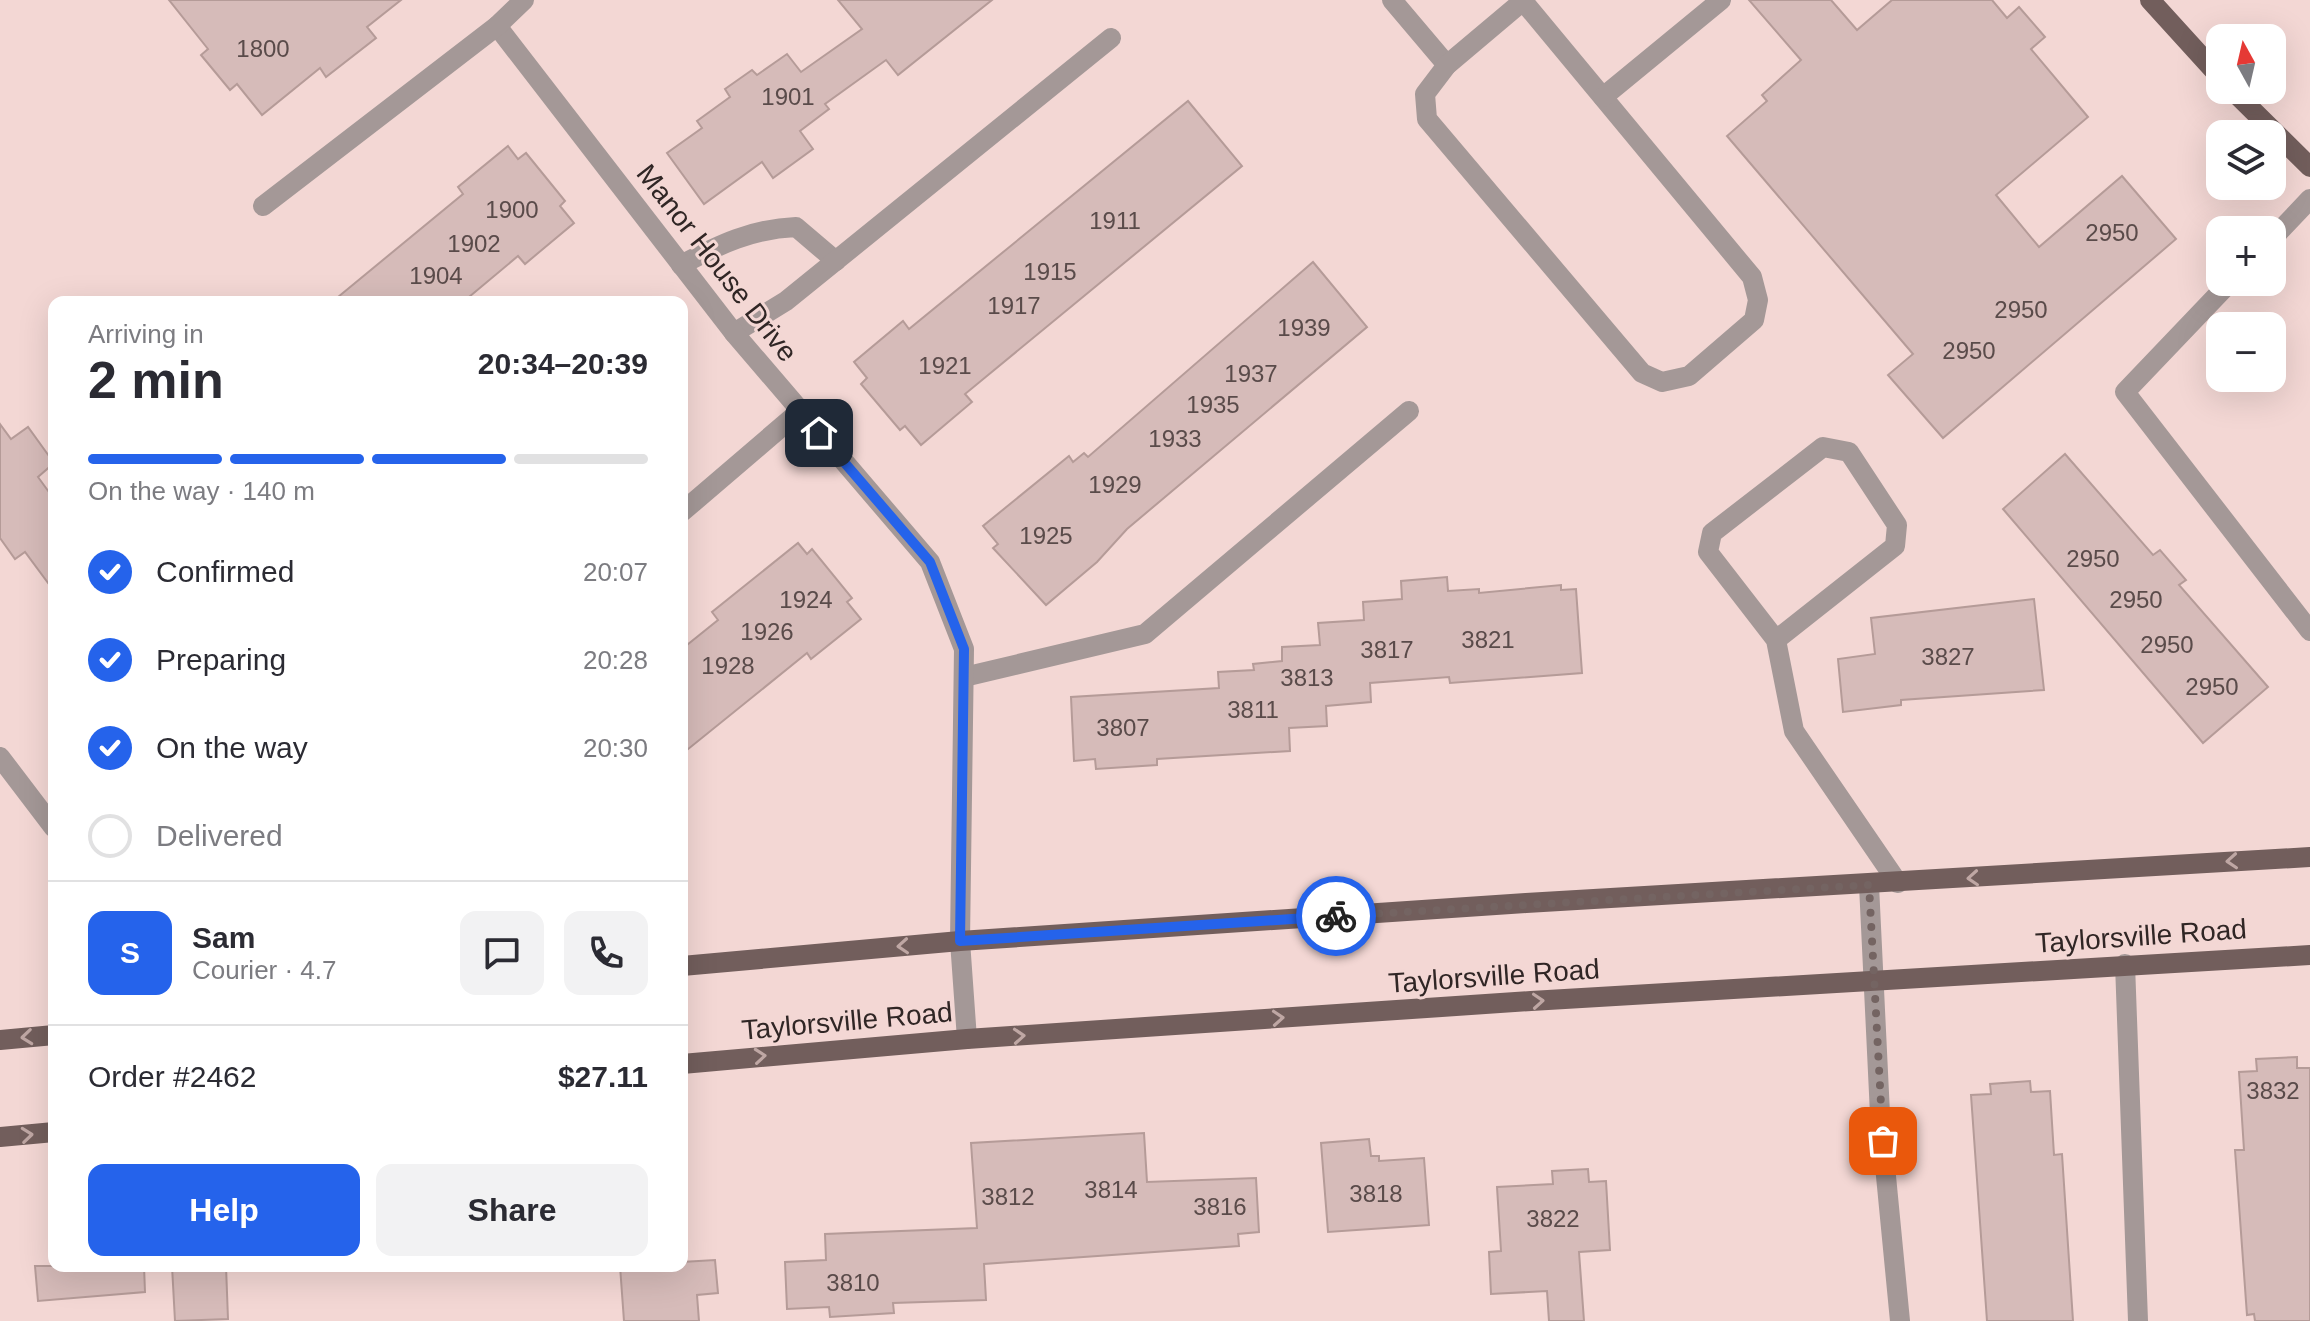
<!DOCTYPE html>
<meta charset="utf-8">
<style>
:root{--surface:#fff;--page:#f2f2f3;--text:#2b2b33;--muted:#7c7c81;--line:#e1e1e2;--accent:#2563eb}
body{margin:0;font-family:Arial,sans-serif;background:var(--page);color:var(--text);height:100vh;display:flex;flex-direction:column;font-size:30px;white-space:nowrap}
*{box-sizing:border-box;margin:0}
p{font-size:26px;color:var(--muted)}
.icon{flex:none;width:44px;height:44px;fill:none;stroke:currentColor;stroke-width:2;stroke-linecap:round;stroke-linejoin:round}
.map{position:relative;flex:1;overflow:hidden}
.side{position:absolute;left:48px;top:296px;width:640px;height:976px;display:flex;flex-direction:column;background:var(--surface);border-radius:16px;box-shadow:0 8px 32px #0002}
.side>*{flex:none}
.needle{width:52px;rotate:352deg}
.tools{position:absolute;left:2206px;top:24px;display:grid;gap:16px}
.tools a{display:grid;place-items:center;width:80px;height:80px;border-radius:16px;background:var(--surface);box-shadow:0 8px 32px #0002;font-size:40px}
.pin{position:absolute;display:grid;place-items:center;width:68px;height:68px;color:#fff;margin:-34px;border-radius:16px;box-shadow:0 4px 12px #0006}
.courier{position:absolute;display:grid;place-items:center;width:80px;height:80px;margin:-40px;border:6px solid #2563eb;border-radius:50%;background:#fff;color:#222;box-shadow:0 2px 10px #0007}
.summary em{font-style:normal;font-weight:600}
.summary div{display:flex;flex-direction:column-reverse}
.summary{display:flex;align-items:center;justify-content:space-between;height:136px;padding:0 40px}
h1{font-size:52px;font-weight:600;line-height:60px}
.bar{display:grid;grid-template-columns:repeat(4,1fr);gap:12px 8px;align-content:center;height:96px;padding:0 40px}
.bar i{height:10px;border-radius:6px;background:var(--line)}
.bar .on{background:var(--accent)}
.bar p{grid-column:span 4}
.line{display:flex;align-items:center;gap:20px;padding:0 40px;border-top:2px solid var(--line)}
.line div{flex:1}
.round{display:grid;place-items:center;flex:none;width:84px;height:84px;border-radius:16px;background:var(--page)}
ol{padding:0 40px;list-style:none}
li{display:flex;align-items:center;gap:24px;height:88px}
li p{margin-inline-start:auto}
li .icon{padding:8px;border-radius:50%;background:var(--accent);color:#fff;stroke-width:4}
li:last-child{color:var(--muted)}
li i{width:44px;height:44px;border:4px solid var(--line);border-radius:50%}
.action{display:flex;gap:16px;margin-top:auto;padding:16px 40px}
.action a{flex:1;height:92px;border-radius:16px;background:var(--accent);color:#fff;font-size:32px;font-weight:600;line-height:92px;text-align:center}
.action a+a{background:var(--page);color:var(--text)}
.map>svg:first-child{display:block}
</style>
<div class="map">
<svg width="2310" height="1321" viewBox="0 0 2310 1321">
<rect width="100%" height="100%" fill="#f3d7d4"/>
<g fill="#d6bbb9" stroke="#b59b98" stroke-width="2">
<polygon points="169,0 401,0 367,27 376,38 326,77 320,68 262,115 237,84 230,90 201,55 208,49"/>
<polygon points="838,0 992,0 898,75 886,60 825,104 829,109 800,131 813,149 773,178 762,162 704,204 667,153 702,128 697,121 730,97 725,89 752,70 757,75 787,54 801,72 862,29"/>
<polygon points="1749,0 1831,0 1857,30 1892,0 1992,0 2007,18 2019,7 2045,37 2031,49 2088,117 1996,195 2039,247 2122,176 2176,239 1943,438 1888,375 1913,354 1727,136 1767,101 1762,95 1801,60"/>
<polygon points="1188,101 1242,166 965,394 972,402 921,445 905,426 900,430 861,384 867,378 854,362 903,321 909,329"/>
<polygon points="508,146 518,159 526,153 565,201 560,206 574,223 525,264 518,256 463,302 332,302 463,194 458,187"/>
<polygon points="1313,262 1367,327 1127,529 1097,562 1046,605 993,548 998,544 983,526 1069,456 1073,462 1084,453 1088,457"/>
<polygon points="0,424 11,439 28,427 54,463 38,477 54,499 54,591 25,552 15,559 0,538"/>
<polygon points="2065,454 2153,555 2160,550 2186,580 2179,585 2268,687 2203,743 2003,509"/>
<polygon points="798,543 807,554 812,549 852,598 847,602 861,619 811,659 807,653 682,754 682,649 718,620 712,612"/>
<polygon points="1447,577 1448,591 1479,589 1479,593 1561,585 1561,590 1576,589 1582,673 1450,683 1449,677 1370,683 1371,702 1326,706 1327,726 1289,728 1290,751 1157,759 1157,765 1096,769 1095,759 1074,761 1071,697 1219,688 1218,672 1254,670 1253,664 1282,661 1282,647 1320,645 1318,623 1364,620 1363,602 1402,599 1401,581"/>
<polygon points="2034,599 2044,690 1901,700 1901,705 1843,712 1838,659 1875,654 1871,618"/>
<polygon points="2297,1057 2297,1068 2310,1068 2310,1321 2255,1321 2254,1314 2247,1315 2235,1150 2244,1150 2239,1072 2257,1071 2256,1059"/>
<polygon points="2030,1081 2031,1092 2050,1091 2054,1155 2062,1154 2073,1321 1987,1321 1971,1095 1991,1094 1990,1084"/>
<polygon points="1144,1133 1147,1182 1256,1178 1259,1232 1238,1234 1239,1246 984,1264 986,1300 893,1303 894,1313 830,1317 829,1307 787,1309 785,1262 826,1260 825,1234 977,1228 971,1143"/>
<polygon points="1369,1139 1371,1156 1379,1156 1379,1161 1424,1158 1429,1225 1328,1232 1321,1143"/>
<polygon points="1588,1169 1589,1182 1606,1181 1610,1250 1579,1252 1584,1321 1549,1321 1547,1291 1491,1294 1489,1252 1501,1251 1497,1187 1553,1184 1552,1171"/>
<polygon points="715,1260 718,1293 697,1295 699,1321 624,1321 620,1266 682,1266 682,1262"/>
<polygon points="35,1266 144,1266 145,1292 38,1301"/>
<polygon points="172,1266 226,1266 228,1319 175,1321"/>
</g>
<g fill="none" stroke-linecap="round" stroke-linejoin="round">
<g stroke="#a49897" stroke-width="20">
<polyline points="1392,0 1447,65"/>
<polyline points="1523,1 1752,277 1758,300 1754,320 1689,376 1662,382 1642,373 1427,119 1425,94 1447,65 1523,1 1524,0"/>
<polyline points="1603,97 1721,0"/>
<polyline points="2272,239 2310,199"/>
<path d="M681 265C720 244 752 229 796 227L836 261"/>
<polyline points="2230,282 2125,392 2310,631"/>
<polyline points="734,333 786,301 1111,38"/>
<polyline points="682,512 800,411"/>
<polyline points="1776,640 1895,546 1897,525 1849,452 1823,447 1712,533 1708,552 1776,640 1794,731 1898,883"/>
<polyline points="964,677 1145,634 1409,411"/>
<polyline points="2125,964 2138,1321"/>
</g>
<g stroke="#a49897" stroke-width="20">
<polyline points="497,26 734,333 930,562 964,649 960,941 967,1039"/>
<polyline points="263,206 497,26 524,0"/>
<polyline points="0,757 54,828"/>
<polyline points="1869,885 1880,1114 1900,1321"/>
</g>
<g stroke="#725e5c" stroke-width="20">
<polyline points="2150,0 2220,77"/>
<polyline points="2232,90 2310,167"/>
<polyline points="682,966 960,941 1526,903 2310,857"/>
<polyline points="0,1040 54,1035"/>
<polyline points="682,1064 967,1039 1531,1001 2310,955"/>
<polyline points="0,1137 54,1132"/>
</g>
</g>
<defs><path id="oneway-chevron" d="M-2-3.5L2.5 0L-2 3.5" fill="none" stroke-width="1.6" stroke-linecap="round" stroke-linejoin="round" transform="scale(2)"/></defs>
<g stroke="#bfa7a4">
<use href="#oneway-chevron" transform="translate(2232 861) rotate(176)"/>
<use href="#oneway-chevron" transform="translate(1973 878) rotate(176)"/>
<use href="#oneway-chevron" transform="translate(903 946) rotate(176)"/>
<use href="#oneway-chevron" transform="translate(1538 1001) rotate(-4)"/>
<use href="#oneway-chevron" transform="translate(1278 1018) rotate(-4)"/>
<use href="#oneway-chevron" transform="translate(1019 1036) rotate(-4)"/>
<use href="#oneway-chevron" transform="translate(27 1037) rotate(174)"/>
<use href="#oneway-chevron" transform="translate(760 1056) rotate(-5)"/>
<use href="#oneway-chevron" transform="translate(27 1135) rotate(-6)"/>
</g>
<g fill="none" stroke-linecap="round" stroke-linejoin="round">
<polyline stroke="#746462" stroke-width="8" stroke-dasharray="0 14.4" points="1336,916 1869,885 1883,1141"/>
<polyline stroke="#2563eb" stroke-width="10" points="819,433 930,562 964,649 960,941 1336,916"/>
</g>
<g text-anchor="middle" dominant-baseline="central" stroke-width="6" stroke-linejoin="round" paint-order="stroke">
<g font-size="24" fill="#5a4b4a">
<text x="263" y="48">1800</text>
<text x="788" y="96">1901</text>
<text x="512" y="209">1900</text>
<text x="1115" y="220">1911</text>
<text x="2112" y="232">2950</text>
<text x="474" y="243">1902</text>
<text x="1050" y="271">1915</text>
<text x="436" y="275">1904</text>
<text x="1014" y="305">1917</text>
<text x="2021" y="309">2950</text>
<text x="1304" y="327">1939</text>
<text x="1969" y="350">2950</text>
<text x="945" y="365">1921</text>
<text x="1251" y="373">1937</text>
<text x="1213" y="404">1935</text>
<text x="1175" y="438">1933</text>
<text x="1115" y="484">1929</text>
<text x="1046" y="535">1925</text>
<text x="2093" y="558">2950</text>
<text x="806" y="599">1924</text>
<text x="2136" y="599">2950</text>
<text x="767" y="631">1926</text>
<text x="1488" y="639">3821</text>
<text x="2167" y="644">2950</text>
<text x="1387" y="649">3817</text>
<text x="1948" y="656">3827</text>
<text x="728" y="665">1928</text>
<text x="1307" y="677">3813</text>
<text x="2212" y="686">2950</text>
<text x="1253" y="709">3811</text>
<text x="1123" y="727">3807</text>
<text x="2273" y="1090">3832</text>
<text x="1111" y="1189">3814</text>
<text x="1376" y="1193">3818</text>
<text x="1008" y="1196">3812</text>
<text x="1220" y="1206">3816</text>
<text x="1553" y="1218">3822</text>
<text x="853" y="1282">3810</text>
</g>
<g font-size="28" fill="#302625" stroke="#f3d7d4">
<text transform="translate(717 263) rotate(52)">Manor House Drive</text>
<text transform="translate(2141 936) rotate(-4)">Taylorsville Road</text>
<text transform="translate(1494 976) rotate(-4)">Taylorsville Road</text>
<text transform="translate(847 1021) rotate(-5)">Taylorsville Road</text>
</g>
</g>
</svg>
<div class="tools">
<a><svg class="needle" viewBox="-14 -14 28 28"><path d="M0-13l5 13h-10z" fill="#e53935"/><path d="M0 13l5-13h-10z" fill="#7c7c81"/></svg></a>
<a><svg class="icon" aria-label="layers" viewBox="0 0 24 24"><path d="M12 4l9 5-9 5-9-5zM3 14l9 5 9-5"/></svg></a>
<a>+</a>
<a>−</a>
</div>
<div class="pin" style="left:1883px;top:1141px;background:#ea580c"><svg class="icon" aria-label="bag" viewBox="0 0 24 24"><path d="M5 8h14l-1 12H6zM9 8a3 3 0 0 1 6 0"/></svg></div>
<div class="pin" style="left:819px;top:433px;background:#1f2937"><svg class="icon" aria-label="home" viewBox="0 0 24 24"><path d="M3 11l9-7 9 7M6 9v11h12V9"/></svg></div>
<div class="courier" style="left:1336px;top:916px"><svg class="icon" aria-label="bike" viewBox="0 0 24 24"><circle cx="6" cy="16" r="4"/><circle cx="18" cy="16" r="4"/><path d="M6 16l4-8h5l3 8M10 8l3 8H6M13 5h3"/></svg></div>
<section class="side">
<div class="summary"><div><h1>2 min</h1><p>Arriving in</p></div><em>20:34–20:39</em></div>
<div class="bar"><i class="on"></i><i class="on"></i><i class="on"></i><i></i><p>On the way · 140 m</p></div>
<ol>
<li><svg class="icon" aria-label="check" viewBox="0 0 24 24"><path d="M5 12l5 5 9-10"/></svg>Confirmed<p>20:07</p></li>
<li><svg class="icon" aria-label="check" viewBox="0 0 24 24"><path d="M5 12l5 5 9-10"/></svg>Preparing<p>20:28</p></li>
<li><svg class="icon" aria-label="check" viewBox="0 0 24 24"><path d="M5 12l5 5 9-10"/></svg>On the way<p>20:30</p></li>
<li><i></i>Delivered</li>
</ol>
<div class="line" style="height:144px"><b class="round" style="background:var(--accent);color:#fff">S</b><div><b>Sam</b><p>Courier · 4.7</p></div><a class="round"><svg class="icon" aria-label="chat" viewBox="0 0 24 24"><path d="M4 5h16v11H9l-5 4z"/></svg></a><a class="round"><svg class="icon" aria-label="phone" viewBox="0 0 24 24"><path d="M5 4h4l2 5-3 2q2 4 5 5l2-3 5 2v4C11 20 4 13 5 4z"/></svg></a></div>
<div class="line" style="height:104px"><div>Order #2462</div><b>$27.11</b></div>
<div class="action"><a>Help</a><a>Share</a></div>
</section>
</div>
